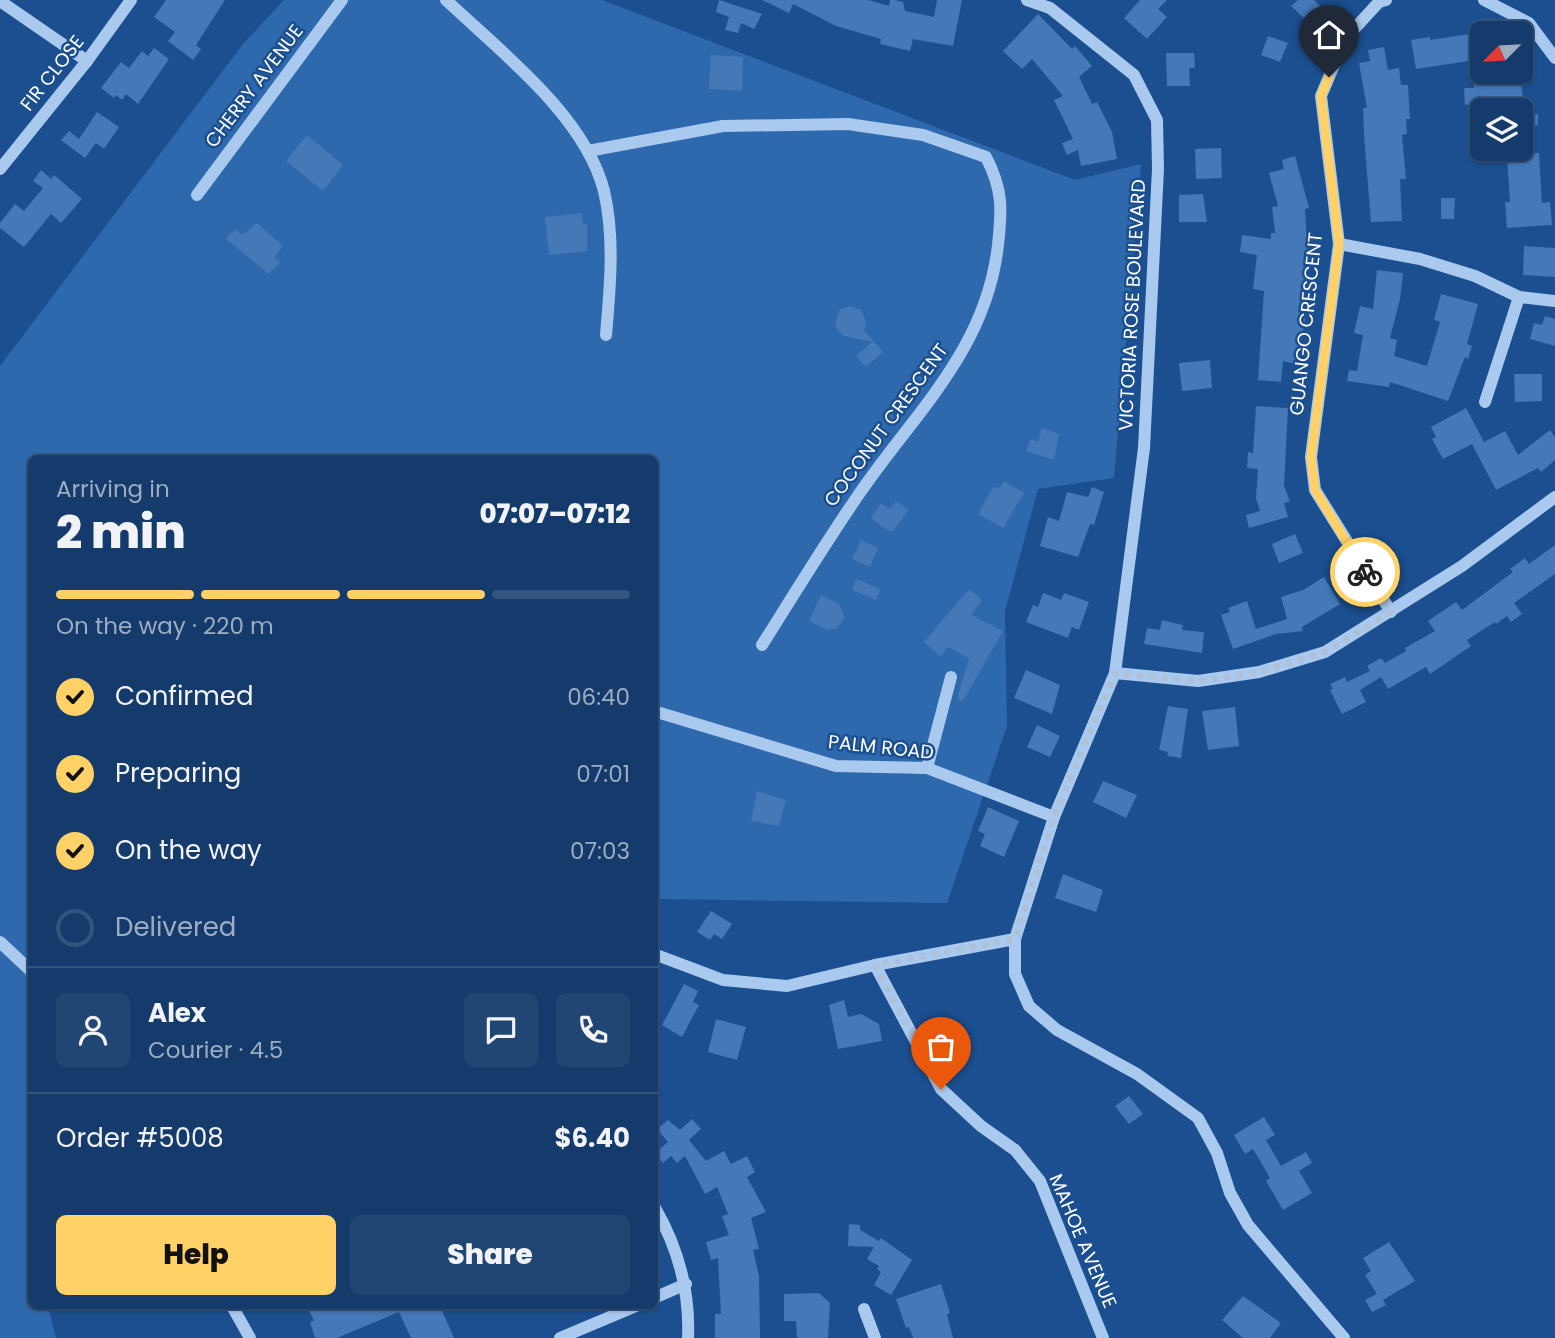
<!DOCTYPE html>
<meta charset="utf-8">
<style>
:root{--surface:#143b6b;--page:#214673;--text:#f1f3f6;--muted:#9dadc1;--line:#33557e;--accent:#ffd166}
body{margin:0;font-family:Poppins,sans-serif;background:var(--page);color:var(--text);height:100vh;display:flex;flex-direction:column;font-size:26px;white-space:nowrap}
*{box-sizing:border-box;margin:0}
p{font-size:23px;color:var(--muted)}
.icon{flex:none;width:38px;height:38px;fill:none;stroke:currentColor;stroke-width:2;stroke-linecap:round;stroke-linejoin:round}
.map{position:relative;flex:1;overflow:hidden}
.details{position:absolute;left:28px;top:455px;width:630px;height:854px;display:flex;flex-direction:column;background:var(--surface);border-radius:10px;box-shadow:0 2px 5px #0004,0 0 0 2px var(--line)}
.details>*{flex:none}
.needle{width:46px;rotate:246deg}
.controls{position:absolute;left:1470px;top:21px;display:grid;gap:14px}
.controls a{display:grid;place-items:center;width:63px;height:63px;border-radius:10px;background:var(--surface);box-shadow:0 2px 5px #0004,0 0 0 2px var(--line);font-size:35px}
.pin{position:absolute;display:grid;place-items:center;width:60px;height:60px;color:#fff;margin:-72px -30px;border-radius:50% 50% 50% 0;rotate:-45deg;box-shadow:0 0 7px #0007}
.pin .icon{rotate:45deg}
.courier{position:absolute;display:grid;place-items:center;width:70px;height:70px;margin:-35px;border:5px solid #ffd166;border-radius:50%;background:#fff;color:#222;box-shadow:0 2px 9px #0007}
.headline em{font-style:normal;font-weight:800}
.headline div{display:flex;flex-direction:column-reverse}
.headline{display:flex;align-items:center;justify-content:space-between;height:119px;padding:0 28px}
h1{font-size:46px;font-weight:800;line-height:52px}
.bar{display:grid;grid-template-columns:repeat(4,1fr);gap:10px 7px;align-content:center;height:84px;padding:0 28px}
.bar i{height:9px;border-radius:5px;background:var(--line)}
.bar .on{background:var(--accent)}
.bar p{grid-column:span 4}
.line{display:flex;align-items:center;gap:18px;padding:0 28px;border-top:2px solid var(--line)}
.line div{flex:1}
.round{display:grid;place-items:center;flex:none;width:74px;height:74px;border-radius:10px;background:var(--page)}
ol{padding:0 28px;list-style:none}
li{display:flex;align-items:center;gap:21px;height:77px}
li p{margin-inline-start:auto}
li .icon{padding:7px;border-radius:50%;background:var(--accent);color:#111;stroke-width:4}
li:last-child{color:var(--muted)}
li i{width:38px;height:38px;border:4px solid var(--line);border-radius:50%}
.action{display:flex;gap:14px;margin-top:auto;padding:14px 28px}
.action a{flex:1;height:80px;border-radius:10px;background:var(--accent);color:#111;font-size:28px;font-weight:800;line-height:80px;text-align:center}
.action a+a{background:var(--page);color:var(--text)}
.map>svg:first-child{display:block}
</style>
<div class="map">
<svg width="1555" height="1338" viewBox="0 0 1555 1338">
<rect width="100%" height="100%" fill="#1b4f8f"/>
<polygon fill="#2e69ad" points="284,0 602,0 1075,180 1141,164 1114,478 1038,489 1005,611 1007,726 947,903 655,899 654,458 32,458 32,1306 48,1306 56,1338 0,1338 0,366 243,44"/>
<g fill="#4478b7">
<polygon points="166,0 225,0 196,45 201,49 193,60 168,41 175,32 154,17"/>
<polygon points="719,0 762,14 754,29 741,23 738,33 725,30 729,17 716,12"/>
<polygon points="762,0 868,0 889,6 890,0 895,0 903,2 905,11 934,17 937,0 962,0 953,46 913,39 910,51 880,44 881,39 836,26 793,4 789,13"/>
<polygon points="1140,0 1167,0 1158,9 1167,17 1147,39 1124,18"/>
<polygon points="1298,0 1314,0 1324,10 1310,24 1291,6"/>
<polygon points="1038,14 1072,49 1075,46 1092,66 1079,77 1092,104 1097,102 1112,132 1117,159 1081,166 1078,150 1067,155 1062,143 1073,139 1054,100 1063,96 1032,59 1022,69 1003,51"/>
<polygon points="1482,32 1482,59 1416,69 1411,40 1430,37 1430,40"/>
<polygon points="1268,36 1288,43 1280,62 1261,55"/>
<polygon points="1384,47 1388,70 1399,68 1401,85 1408,85 1410,119 1406,119 1407,134 1402,135 1406,179 1400,179 1402,221 1371,222 1364,136 1363,108 1367,108 1359,63 1370,61 1368,50"/>
<polygon points="154,48 169,59 138,104 126,94 122,100 116,95 114,98 101,88 121,62 129,68 142,51 148,56"/>
<polygon points="1166,53 1194,53 1195,68 1189,68 1190,86 1167,86"/>
<polygon points="711,55 743,57 742,91 709,89"/>
<polygon points="1521,81 1523,100 1465,105 1464,88 1474,88 1474,84"/>
<polygon points="97,112 119,127 104,149 96,143 85,158 61,140 69,131 79,139"/>
<polygon points="1538,114 1538,125 1533,126 1535,153 1539,153 1542,203 1550,202 1552,225 1507,228 1505,202 1510,202 1507,155 1521,154 1521,115"/>
<polygon points="307,135 343,165 323,191 286,161"/>
<polygon points="1221,148 1222,178 1196,179 1195,149"/>
<polygon points="1295,156 1309,208 1305,209 1308,257 1305,283 1309,291 1298,365 1283,361 1281,382 1258,380 1264,291 1253,289 1257,255 1240,252 1242,235 1271,239 1271,233 1275,233 1272,207 1278,206 1269,173 1284,169 1282,160"/>
<polygon points="41,170 51,179 54,175 82,199 61,223 51,214 24,247 0,228 0,223 15,204 24,211 43,188 33,181"/>
<polygon points="1203,194 1207,222 1179,222 1179,195"/>
<polygon points="1441,198 1455,198 1454,219 1441,219"/>
<polygon points="582,213 583,224 587,224 587,251 549,255 545,217"/>
<polygon points="257,223 283,246 274,257 280,262 269,274 226,239 235,229 242,235"/>
<polygon points="1524,246 1555,248 1555,277 1523,275"/>
<polygon points="1377,270 1403,273 1400,299 1390,338 1397,340 1394,356 1427,366 1440,322 1434,320 1441,294 1478,304 1467,344 1472,346 1468,359 1465,357 1448,401 1390,382 1389,387 1347,381 1349,370 1357,371 1363,335 1354,333 1360,306 1373,309"/>
<polygon points="850,306 861,310 866,322 864,330 883,352 866,367 856,356 872,342 844,336 835,327 839,310"/>
<polygon points="1545,316 1555,319 1555,346 1530,339 1534,323 1542,325"/>
<polygon points="1210,360 1212,388 1182,391 1179,363"/>
<polygon points="1514,374 1542,374 1542,401 1515,402"/>
<polygon points="1256,406 1288,408 1284,486 1290,501 1284,503 1288,517 1249,528 1246,515 1260,511 1256,498 1258,469 1247,468 1248,452 1253,453"/>
<polygon points="1466,408 1484,442 1505,431 1518,455 1550,430 1555,437 1555,460 1541,472 1538,468 1496,490 1472,444 1443,459 1432,439 1436,437 1431,427"/>
<polygon points="1042,428 1059,434 1054,460 1026,451 1031,439 1038,442"/>
<polygon points="1004,481 1024,493 1003,528 978,514 994,486 999,489"/>
<polygon points="1092,487 1104,492 1094,525 1090,524 1078,557 1040,546 1048,517 1059,521 1067,492 1088,497"/>
<polygon points="896,501 909,510 893,531 888,531 871,518 881,503 890,509"/>
<polygon points="1295,534 1303,553 1279,563 1272,544"/>
<polygon points="861,540 878,548 870,567 852,559"/>
<polygon points="1555,545 1555,574 1514,603 1522,614 1511,622 1507,616 1496,624 1495,622 1467,640 1471,646 1430,674 1426,667 1388,689 1381,677 1360,690 1366,702 1342,714 1330,690 1333,689 1330,684 1345,677 1347,682 1370,671 1367,666 1381,658 1385,663 1406,651 1405,648 1435,631 1428,621 1456,602 1462,610 1513,572 1510,569 1525,558 1529,564"/>
<polygon points="1324,577 1340,604 1302,627 1303,631 1276,634 1233,649 1221,615 1230,612 1228,608 1247,601 1256,629 1287,619 1281,597 1303,590"/>
<polygon points="856,579 880,589 876,600 852,590"/>
<polygon points="969,589 982,600 971,615 1003,631 963,701 957,699 969,658 948,647 941,657 924,642"/>
<polygon points="1043,593 1061,600 1064,593 1089,602 1079,630 1072,627 1068,638 1026,622 1033,605 1038,607"/>
<polygon points="821,595 839,604 845,617 837,628 828,630 809,621"/>
<polygon points="1162,620 1183,625 1182,630 1204,632 1202,653 1144,644 1147,628 1160,630"/>
<polygon points="1026,670 1060,685 1052,714 1014,698"/>
<polygon points="1168,706 1188,709 1181,758 1167,756 1168,752 1159,750"/>
<polygon points="1235,707 1239,746 1208,750 1202,711"/>
<polygon points="1037,725 1060,736 1050,757 1027,747"/>
<polygon points="1103,781 1137,795 1126,818 1093,802"/>
<polygon points="757,791 786,800 779,826 751,821"/>
<polygon points="988,807 1019,821 1004,857 980,846 985,834 978,831"/>
<polygon points="1063,874 1103,890 1096,912 1055,898"/>
<polygon points="711,911 732,924 722,939 714,934 710,940 697,932"/>
<polygon points="684,984 698,991 693,1002 699,1005 682,1037 662,1025"/>
<polygon points="844,1000 848,1017 861,1014 879,1024 882,1041 838,1049 829,1005"/>
<polygon points="716,1019 746,1027 737,1060 708,1052"/>
<polygon points="1129,1096 1143,1114 1129,1124 1115,1106"/>
<polygon points="1264,1117 1275,1135 1266,1140 1281,1166 1306,1152 1312,1163 1299,1171 1312,1193 1283,1210 1266,1181 1270,1178 1253,1149 1245,1154 1234,1135"/>
<polygon points="692,1119 701,1129 689,1140 706,1161 724,1151 731,1164 747,1156 755,1172 747,1177 766,1212 751,1218 759,1249 753,1250 759,1276 760,1338 715,1338 715,1314 721,1314 718,1258 711,1260 706,1242 729,1235 722,1216 728,1214 717,1187 705,1194 685,1156 677,1163 671,1156 663,1163 655,1153 668,1142 657,1129 668,1120 680,1130"/>
<polygon points="849,1224 860,1225 860,1230 879,1241 881,1238 912,1260 891,1295 874,1285 881,1272 877,1269 879,1266 867,1259 874,1247 848,1246"/>
<polygon points="1389,1242 1415,1281 1383,1300 1386,1305 1372,1312 1365,1300 1377,1294 1365,1275 1371,1271 1363,1258"/>
<polygon points="941,1284 950,1313 947,1314 953,1338 913,1338 909,1327 906,1328 896,1299"/>
<polygon points="819,1293 830,1303 828,1338 797,1338 796,1321 784,1321 784,1294"/>
<polygon points="1243,1296 1281,1323 1270,1338 1243,1338 1222,1320"/>
<polygon points="307,1306 440,1306 454,1338 411,1338 399,1312 337,1338 315,1338 310,1322 314,1321"/>
</g>
<g fill="none" stroke-linecap="round" stroke-linejoin="round">
<g stroke="#a9c9ee" stroke-width="12">
<path d="M446 0C500 51 585 116 604 191 615 238 610 288 606 335"/>
<polyline points="1027,0 1050,8 1134,75 1157,120 1158,169 1144,448 1115,673 1054,817 1015,939 1015,974 1029,1006 1057,1030 1137,1074 1198,1118 1217,1153 1230,1193 1248,1225 1344,1338"/>
<polyline points="1386,0 1379,2 1345,39 1321,96 1339,244 1311,457 1315,490 1391,612"/>
<polyline points="1484,0 1529,23 1555,58"/>
<polyline points="0,1 87,61"/>
<path d="M588 151 723 126 848 124 923 135 986 157C1003 190 1002 209 998 245 986 351 914 413 857 497 824 545 793 596 762 645"/>
<polyline points="0,169 87,61 131,0"/>
<polyline points="197,195 342,0"/>
<polyline points="1339,244 1420,259 1475,276 1519,297 1555,301"/>
<polyline points="1485,402 1519,297"/>
<polyline points="1115,673 1198,681 1259,672 1325,652 1462,566 1555,497"/>
<polyline points="660,713 836,766 927,768 1054,817"/>
<polyline points="927,768 951,677"/>
<polyline points="0,942 32,972"/>
<polyline points="654,954 723,980 787,986 875,965 1015,939"/>
<polyline points="875,965 941,1089 981,1126 1015,1150 1040,1181 1103,1338"/>
<path d="M654 1206C678 1247 690 1291 688 1338"/>
<polyline points="654,1298 686,1284"/>
<polyline points="232,1306 250,1338"/>
<polyline points="864,1309 875,1338"/>
<polyline points="560,1338 636,1306"/>
</g>
</g>
<g fill="none" stroke-linecap="round" stroke-linejoin="round">
<polyline stroke="#afc1d8" stroke-width="7" stroke-dasharray="0 12.6" points="941,1089 875,965 1015,939 1054,817 1115,673 1198,681 1259,672 1325,652 1391,612 1365,572"/>
<polyline stroke="#ffd166" stroke-width="9" points="1329,77 1321,96 1339,244 1311,457 1315,490 1365,572"/>
</g>
<g text-anchor="middle" dominant-baseline="central" stroke-width="5" stroke-linejoin="round" paint-order="stroke">
<g font-size="19" fill="#fff" stroke="#1b4f8f">
<text transform="translate(52 73) rotate(-52)">FIR CLOSE</text>
<text transform="translate(254 86) rotate(-53)">CHERRY AVENUE</text>
<text transform="translate(1132 305) rotate(-87)">VICTORIA ROSE BOULEVARD</text>
<text transform="translate(1306 324) rotate(-84)">GUANGO CRESCENT</text>
<text transform="translate(886 425) rotate(-54)">COCONUT CRESCENT</text>
<text transform="translate(881 747) rotate(6)">PALM ROAD</text>
<text transform="translate(1083 1241) rotate(67)">MAHOE AVENUE</text>
</g>
</g>
</svg>
<div class="controls">
<a><svg class="needle" viewBox="-14 -14 28 28"><path d="M0-13l5 13h-10z" fill="#e53935"/><path d="M0 13l5-13h-10z" fill="#9dadc1"/></svg></a>
<a><svg class="icon" aria-label="layers" viewBox="0 0 24 24"><path d="M12 4l9 5-9 5-9-5zM3 14l9 5 9-5"/></svg></a>
</div>
<div class="pin" style="left:941px;top:1089px;background:#ea580c"><svg class="icon" aria-label="bag" viewBox="0 0 24 24"><path d="M5 8h14l-1 12H6zM9 8a3 3 0 0 1 6 0"/></svg></div>
<div class="pin" style="left:1329px;top:77px;background:#1f2937"><svg class="icon" aria-label="home" viewBox="0 0 24 24"><path d="M3 11l9-7 9 7M6 9v11h12V9"/></svg></div>
<div class="courier" style="left:1365px;top:572px"><svg class="icon" aria-label="bike" viewBox="0 0 24 24"><circle cx="6" cy="16" r="4"/><circle cx="18" cy="16" r="4"/><path d="M6 16l4-8h5l3 8M10 8l3 8H6M13 5h3"/></svg></div>
<section class="details">
<div class="headline"><div><h1>2 min</h1><p>Arriving in</p></div><em>07:07–07:12</em></div>
<div class="bar"><i class="on"></i><i class="on"></i><i class="on"></i><i></i><p>On the way · 220 m</p></div>
<ol>
<li><svg class="icon" aria-label="check" viewBox="0 0 24 24"><path d="M5 12l5 5 9-10"/></svg>Confirmed<p>06:40</p></li>
<li><svg class="icon" aria-label="check" viewBox="0 0 24 24"><path d="M5 12l5 5 9-10"/></svg>Preparing<p>07:01</p></li>
<li><svg class="icon" aria-label="check" viewBox="0 0 24 24"><path d="M5 12l5 5 9-10"/></svg>On the way<p>07:03</p></li>
<li><i></i>Delivered</li>
</ol>
<div class="line" style="height:126px"><a class="round"><svg class="icon" aria-label="person" viewBox="0 0 24 24"><circle cx="12" cy="8" r="4"/><path d="M4 21q1-7 8-7t8 7"/></svg></a><div><b>Alex</b><p>Courier · 4.5</p></div><a class="round"><svg class="icon" aria-label="chat" viewBox="0 0 24 24"><path d="M4 5h16v11H9l-5 4z"/></svg></a><a class="round"><svg class="icon" aria-label="phone" viewBox="0 0 24 24"><path d="M5 4h4l2 5-3 2q2 4 5 5l2-3 5 2v4C11 20 4 13 5 4z"/></svg></a></div>
<div class="line" style="height:91px"><div>Order #5008</div><b>$6.40</b></div>
<div class="action"><a>Help</a><a>Share</a></div>
</section>
</div>
